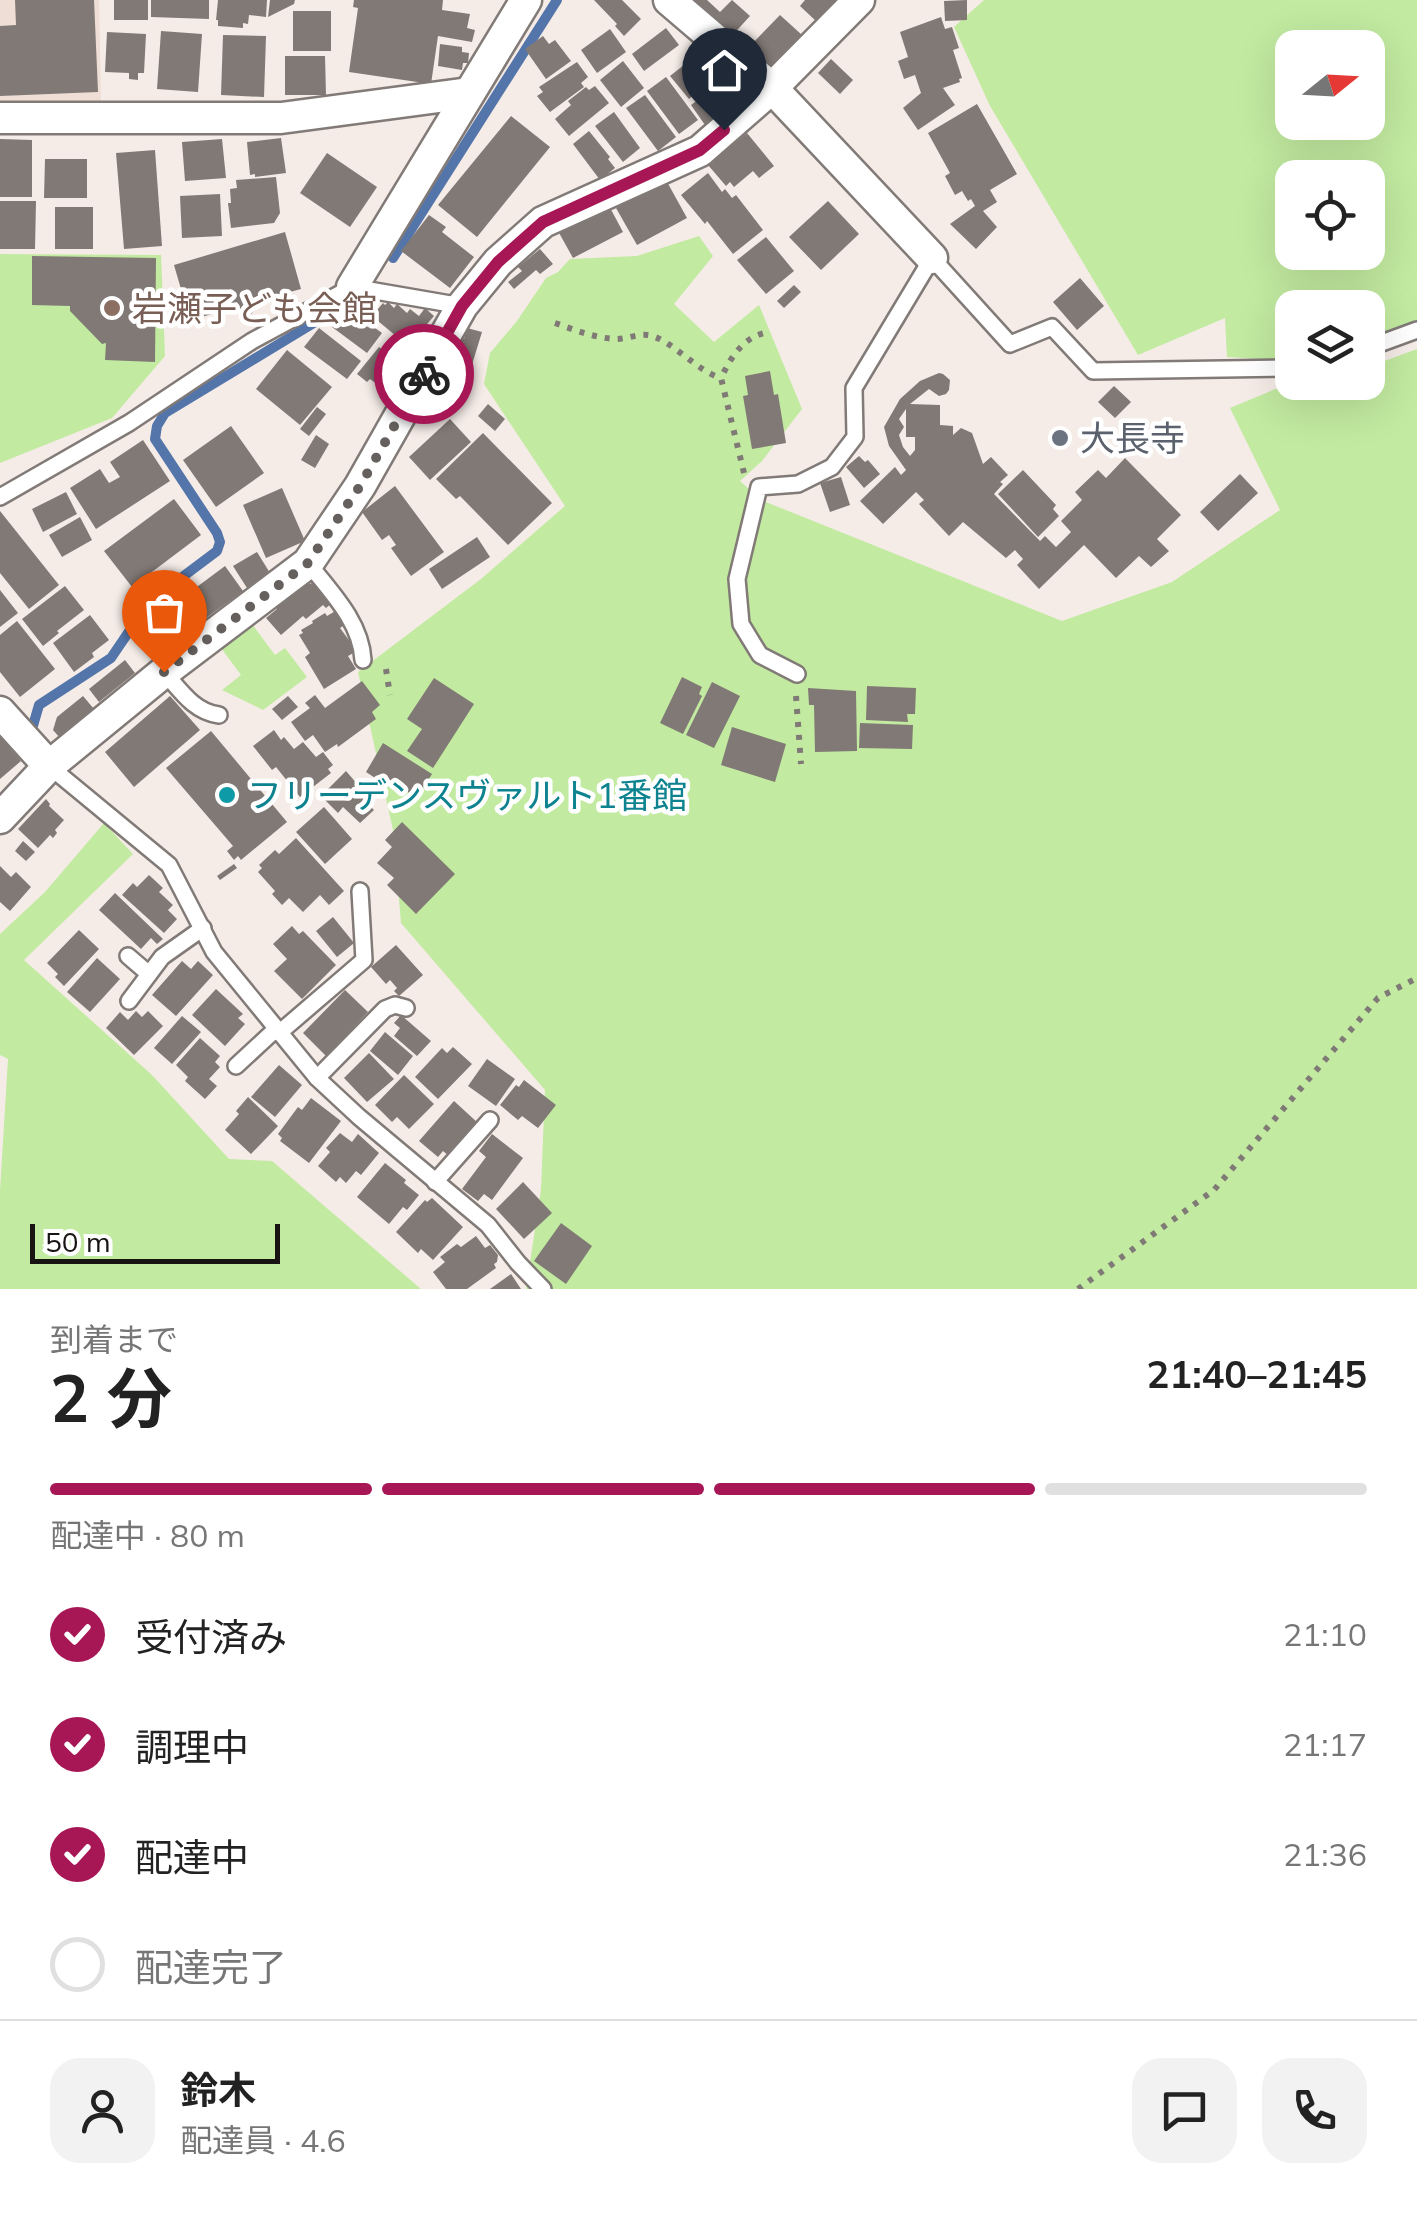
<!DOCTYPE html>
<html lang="ja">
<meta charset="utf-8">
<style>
:root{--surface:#fff;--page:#f2f2f2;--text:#222;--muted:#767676;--line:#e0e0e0;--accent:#a71755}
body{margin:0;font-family:Mulish,"Noto Sans JP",sans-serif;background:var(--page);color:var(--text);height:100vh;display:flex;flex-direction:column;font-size:38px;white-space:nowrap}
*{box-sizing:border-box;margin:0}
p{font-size:32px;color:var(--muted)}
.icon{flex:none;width:55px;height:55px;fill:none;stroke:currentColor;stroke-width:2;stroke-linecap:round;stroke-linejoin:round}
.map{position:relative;height:1289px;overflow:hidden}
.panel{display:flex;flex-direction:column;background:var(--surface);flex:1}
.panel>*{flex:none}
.needle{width:65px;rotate:72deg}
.buttons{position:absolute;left:1275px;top:30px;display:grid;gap:20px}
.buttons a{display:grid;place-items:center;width:110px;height:110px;border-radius:20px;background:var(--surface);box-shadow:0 10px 40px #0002;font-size:50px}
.scale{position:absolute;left:30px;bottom:25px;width:250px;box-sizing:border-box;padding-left:10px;border:5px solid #171413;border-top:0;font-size:28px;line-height:35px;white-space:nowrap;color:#171413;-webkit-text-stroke:8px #fff;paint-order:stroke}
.pin{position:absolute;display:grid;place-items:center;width:85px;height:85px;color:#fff;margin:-102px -42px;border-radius:50% 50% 50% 0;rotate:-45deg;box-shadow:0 0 10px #0007}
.pin .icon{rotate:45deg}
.courier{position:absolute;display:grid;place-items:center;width:100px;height:100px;margin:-50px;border:8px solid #a71755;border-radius:50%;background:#fff;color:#222;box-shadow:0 2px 12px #0007}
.head em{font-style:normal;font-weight:700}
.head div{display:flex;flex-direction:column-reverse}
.head{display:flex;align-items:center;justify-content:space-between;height:170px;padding:0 50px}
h1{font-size:65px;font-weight:700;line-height:75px}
.bar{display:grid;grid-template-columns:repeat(4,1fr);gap:15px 10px;align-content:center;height:120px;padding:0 50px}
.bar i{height:12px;border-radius:8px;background:var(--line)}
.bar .active{background:var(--accent)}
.bar p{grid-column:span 4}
.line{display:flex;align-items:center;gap:25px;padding:0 50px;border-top:2px solid var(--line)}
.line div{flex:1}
.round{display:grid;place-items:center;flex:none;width:105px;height:105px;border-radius:30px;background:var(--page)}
ol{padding:0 50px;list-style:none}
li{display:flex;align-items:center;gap:30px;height:110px}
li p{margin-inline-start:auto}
li .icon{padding:10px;border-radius:50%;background:var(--accent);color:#fff;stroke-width:4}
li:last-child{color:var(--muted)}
li i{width:55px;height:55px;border:5px solid var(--line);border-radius:50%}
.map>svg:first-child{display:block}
</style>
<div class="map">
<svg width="1417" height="1289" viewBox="0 0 1417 1289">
<rect width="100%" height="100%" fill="#f5ece7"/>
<polygon fill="#eeded6" points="0,0 99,0 101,102 0,105"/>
<g fill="#c2eaa0" fill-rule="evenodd">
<path d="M984 0H1417V336L1368 348V308H1292V361L1227 357 1225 318 1138 355 990 106 954 27ZM1292 48H1368V122H1292ZM1292 178H1368V252H1292Z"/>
<polygon points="699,236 713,256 674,304 714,342 759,305 802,409 762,461 740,481 761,500 1062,621 1172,582 1280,510 1230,408 1292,382 1314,383 1315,385 1323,382 1368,382 1368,367 1417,349 1417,1289 526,1289 541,1189 545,1090 401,923 393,830 358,672 481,579 565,506 484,384 490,353 517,321 546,278 558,272 570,259 637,256"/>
<polygon points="0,254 161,255 165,356 112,418 0,463"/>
<polygon points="252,624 275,655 285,648 307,677 263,710 222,690 241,675 221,648"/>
<polygon points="104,823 133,854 24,960 152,1075 229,1159 272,1161 421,1289 0,1289 0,1191 8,1059 0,1055 0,934 45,892"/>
</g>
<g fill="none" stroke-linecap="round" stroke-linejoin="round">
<g stroke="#5475aa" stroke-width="10">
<polyline points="393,258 557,0"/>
<polyline points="32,729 39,705 111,658 149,602 217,551 220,542 217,533 155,439 157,426 165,413 340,307"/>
</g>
</g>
<g fill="#817975" fill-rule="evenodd">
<polygon points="15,0 94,0 98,92 0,96 0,26 16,25"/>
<rect x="114" y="0" width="34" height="20"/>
<polygon points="151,0 209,0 209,19 151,17"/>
<polygon points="218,0 267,0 266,17 249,15 248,24 243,23 243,28 218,26 218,20 216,20"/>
<polygon points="270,0 295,0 294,4 268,17"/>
<polygon points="354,0 443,0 442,10 470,14 467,28 475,30 472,42 438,36 431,84 349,72 358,8 353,7"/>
<polygon points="594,0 622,0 641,19 624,36 615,26 617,24"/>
<polygon points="686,0 707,0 720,12 732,0 750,16 729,39"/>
<polygon points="805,0 838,0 817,22 800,6"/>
<polygon points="967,0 967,20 945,21 944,1"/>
<rect x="293" y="11" width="38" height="40"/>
<polygon points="780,15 802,35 769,69 748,48"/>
<polygon points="941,17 945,29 952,27 959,48 953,50 962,78 959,79 960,82 943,88 955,105 918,130 903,108 921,93 915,75 904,79 898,61 908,57 900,32"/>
<polygon points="666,28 679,45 644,71 632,54"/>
<polygon points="610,29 626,52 597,73 581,50"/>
<polygon points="161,31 202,34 198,92 157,89"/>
<polygon points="107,32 146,34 144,73 138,73 138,80 129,79 129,73 105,72"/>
<polygon points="223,35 266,36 264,97 221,95"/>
<polygon points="543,36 549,44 555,40 571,61 546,79 525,49"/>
<polygon points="440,44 462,47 462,52 469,53 468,63 463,63 462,70 438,66"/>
<polygon points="285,56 325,56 326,95 285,95"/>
<polygon points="694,57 712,80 689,99 670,76"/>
<polygon points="831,59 853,80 840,94 818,73"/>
<polygon points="623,61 644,88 621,107 600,80"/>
<polygon points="577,62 588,77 581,83 584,87 550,112 537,96 543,92 539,87"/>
<polygon points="666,77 698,120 679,134 647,91"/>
<polygon points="724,77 741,99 705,125 691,105 702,97 700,94"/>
<polygon points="595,86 609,103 569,136 555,119 571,105 568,101 586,87 589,90"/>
<polygon points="645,95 676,137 658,151 626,108"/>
<polygon points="977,104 1017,174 990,190 997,202 983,211 997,227 976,249 950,224 975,206 971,199 968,201 962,191 955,195 945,176 950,173 928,133"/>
<polygon points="614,112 640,148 623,162 595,126"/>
<polygon points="511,116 550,147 477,237 438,205"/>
<polygon points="589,131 610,157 608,159 615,168 600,180 573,144"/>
<polygon points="747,133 774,166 759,178 753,171 734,187 730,182 726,186 708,165"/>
<polygon points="281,138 286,173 255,177 255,174 250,175 247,142"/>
<polygon points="0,139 32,140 32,197 0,197"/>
<polygon points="222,139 226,178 185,181 182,142"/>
<polygon points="155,150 162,246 124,249 116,153"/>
<polygon points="327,153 377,187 350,227 300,193"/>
<polygon points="45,159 87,159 87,198 44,198"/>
<polygon points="708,173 722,192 725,189 732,198 736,195 763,230 733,254 707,221 705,224 681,195"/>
<polygon points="276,177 280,213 274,223 231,228 228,203 231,203 230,189 237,188 236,180"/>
<polygon points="666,180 687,218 637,245 616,208"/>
<polygon points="220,194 222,236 182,238 180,196"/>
<polygon points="0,201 36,201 35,249 0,249"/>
<polygon points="828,201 859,234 821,270 789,237"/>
<polygon points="608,204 623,232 573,258 558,231"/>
<rect x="55" y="207" width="38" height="42"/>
<polygon points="429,215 446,227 442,232 474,257 450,288 401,251"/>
<polygon points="285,232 301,289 275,296 272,291 250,299 254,311 249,317 243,317 237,302 214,308 216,313 190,320 174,265"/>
<polygon points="766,237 794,271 766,294 737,260"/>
<polygon points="540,249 553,264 540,274 536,270 514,289 508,282 522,271 518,267"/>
<polygon points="32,256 156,258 155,362 105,360 106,343 102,344 70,311 70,306 32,305"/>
<polygon points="1080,278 1104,306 1077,330 1053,302"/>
<polygon points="794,285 801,292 784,308 777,301"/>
<polygon points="388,302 394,308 397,304 407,313 410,309 419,316 425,308 434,316 408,346 372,316 383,303 385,305"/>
<polygon points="349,309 382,333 367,353 332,327 339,317 342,319"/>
<polygon points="319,328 361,361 347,379 304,347"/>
<polygon points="467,328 482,332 470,371 452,366 461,338 464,339"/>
<polygon points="379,347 402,364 400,367 405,371 389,393 370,379 367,382 357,374"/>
<polygon points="287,350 332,387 300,425 256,389"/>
<polygon points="770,371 774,395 778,394 786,443 752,449 743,396 748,395 745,376"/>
<path d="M939 373 943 374 950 380 949 390 946 394 939 396 929 389 910 404 940 405V425L953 426V435L961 428 972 433 983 464 991 457 1008 475 1000 482 1003 484 994 494 1040 541 1045 536 1056 547 1071 532 1061 521 1082 500 1075 492 1098 470 1106 478 1125 458 1181 515 1157 539 1169 551 1151 567 1139 556 1116 578 1084 545 1039 589 1017 565 1023 559 1015 550 1006 558 963 522 949 536 919 504 924 500 916 492 883 524 860 501 895 467 901 475 906 470 889 446 884 427 900 399 920 381ZM906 409V437H915V450L910 456 903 447 899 435 904 427 899 419Z"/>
<polygon points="1114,386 1131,402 1115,418 1098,402"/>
<polygon points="488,404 505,419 495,431 478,416"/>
<polygon points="317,407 326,414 309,436 300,429"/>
<polygon points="450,419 471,442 430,480 409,457"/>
<polygon points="231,426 264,473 216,507 183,460"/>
<polygon points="483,433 552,503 508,545 460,496 456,499 436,479"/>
<polygon points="316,435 329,444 315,468 301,460"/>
<polygon points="143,440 170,481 96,529 70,488 100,469 109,483 120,477 110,462"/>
<polygon points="859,456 865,462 868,460 880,474 864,488 846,467"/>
<polygon points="1023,470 1056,505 1053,509 1059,516 1038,537 998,494"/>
<polygon points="1240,474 1258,493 1218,531 1200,512"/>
<polygon points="841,477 850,505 830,512 820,483"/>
<polygon points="395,486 444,552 411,576 391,548 396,545 389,535 382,540 362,512"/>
<polygon points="282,488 305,541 266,558 243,505"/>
<polygon points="66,492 77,514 43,532 32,509"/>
<polygon points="174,499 201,535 132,587 104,551"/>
<polygon points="0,511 59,585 29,609 0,573"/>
<polygon points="80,517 92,540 62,557 49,535"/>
<polygon points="477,537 490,557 442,589 429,569"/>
<polygon points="257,552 270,573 247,588 233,566"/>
<polygon points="225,566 243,591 195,626 178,601"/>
<polygon points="305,579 310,584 315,581 333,602 326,608 323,605 306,619 303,616 281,635 266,618 277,609 275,606"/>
<polygon points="65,586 84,610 57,631 59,633 43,646 22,619"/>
<polygon points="0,590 18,613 0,627"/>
<polygon points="156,605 165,612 156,624 147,617"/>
<polygon points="337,610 346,624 340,628 357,651 348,656 356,669 324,689 305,657 310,653 299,635 303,633 301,630 313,623 312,621 325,613 327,616"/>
<polygon points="90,615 109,640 92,653 94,657 74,672 53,643"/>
<polygon points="17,621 55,669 20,697 0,672 0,635"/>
<polygon points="125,660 135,673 99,702 89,689"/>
<polygon points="682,677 702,687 699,694 702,696 683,734 660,723"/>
<polygon points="434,678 474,704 433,768 407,751 422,729 407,719"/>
<polygon points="362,681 380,705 372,712 376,719 338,747 337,744 325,752 313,735 305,741 291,722 310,708 305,703 315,695 325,708"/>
<polygon points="712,682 740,696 714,748 686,735"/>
<polygon points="867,686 916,688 915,714 907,714 908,722 866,720"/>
<polygon points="808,688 856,691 857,751 815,752 814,705 809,705"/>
<polygon points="83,696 94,709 60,738 53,730 57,717"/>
<polygon points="170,696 200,730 134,787 105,752"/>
<polygon points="288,696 298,707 282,720 272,709"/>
<polygon points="0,721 9,732 1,738 21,761 0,779"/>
<polygon points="860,723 913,725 912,749 859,748"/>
<polygon points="732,727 786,744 775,782 721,765"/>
<polygon points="274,730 281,740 284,737 294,749 303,742 316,757 323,752 333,765 328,769 331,773 300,797 276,767 272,770 253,746"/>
<polygon points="211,731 287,822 241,860 238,856 234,860 227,851 233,846 166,768"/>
<polygon points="383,743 432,774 417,798 392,782 389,787 366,772"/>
<polygon points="346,771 371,800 367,803 374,810 360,823 343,807 338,813 321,796"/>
<polygon points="46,799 50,804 49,806 64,820 55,830 57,833 53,838 50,835 38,848 18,829"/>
<polygon points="324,807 352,839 325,864 296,832"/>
<polygon points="402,822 455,874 416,914 387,885 394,878 377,863 392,847 385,840"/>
<polygon points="296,838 344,891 329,905 320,895 303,912 289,898 282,905 272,894 275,891 258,872 262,868 259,865 275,850 279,854"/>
<polygon points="23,841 35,852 26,861 15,851"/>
<polygon points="234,864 237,868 220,880 217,876"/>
<polygon points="0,866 11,877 16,872 31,887 10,911 0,902"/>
<polygon points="149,875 163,888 159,892 173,905 168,910 177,919 164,933 122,895 133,883 137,887"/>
<polygon points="115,893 163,939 157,944 151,938 141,949 99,910"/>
<polygon points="333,917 354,943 337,957 316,931"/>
<polygon points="292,926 299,934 303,931 336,965 302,999 274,971 287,959 273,944"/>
<polygon points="79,930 99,949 64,986 55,977 58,974 47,963"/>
<polygon points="396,945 423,975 399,996 394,991 397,988 390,980 386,984 371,967"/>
<polygon points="97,958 120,979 90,1012 67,992"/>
<polygon points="182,961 191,969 198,961 213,975 176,1016 152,995"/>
<polygon points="216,989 243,1014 238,1018 245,1024 225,1046 192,1015"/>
<polygon points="345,990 368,1012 326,1056 303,1033"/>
<polygon points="136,1011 142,1017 148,1011 163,1026 134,1055 106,1028 120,1012 128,1020"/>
<polygon points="401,1015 431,1041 417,1056 394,1036 400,1028 394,1023"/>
<polygon points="182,1016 201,1032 172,1064 154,1048"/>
<polygon points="385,1032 413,1056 398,1075 370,1051"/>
<polygon points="200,1038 220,1056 215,1062 220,1067 209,1079 217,1086 205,1099 185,1081 188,1077 176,1065"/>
<polygon points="453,1047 472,1064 438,1099 415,1077 442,1048 447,1053"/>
<polygon points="369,1053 394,1079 367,1102 344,1078"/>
<polygon points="487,1059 515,1079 496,1106 468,1086"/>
<polygon points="279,1065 302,1085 275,1117 251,1097"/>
<polygon points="404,1075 434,1104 409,1129 397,1117 392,1122 375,1105"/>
<polygon points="524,1080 556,1105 538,1128 522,1116 518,1120 500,1105 516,1085 519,1087"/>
<polygon points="248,1097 278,1126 251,1154 225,1130 239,1114 236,1111"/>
<polygon points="311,1098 341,1121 309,1163 280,1141 282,1138 278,1134 298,1107 302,1110"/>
<polygon points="454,1101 478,1123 449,1156 443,1151 438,1157 419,1141"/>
<polygon points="340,1133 352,1142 358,1134 379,1153 361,1175 356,1171 346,1183 340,1177 336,1182 318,1166 330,1152 326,1148"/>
<polygon points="492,1134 523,1158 492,1200 484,1194 478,1201 462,1189 486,1157 479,1151"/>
<polygon points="385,1163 406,1180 404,1183 419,1195 407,1210 403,1207 389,1224 357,1197"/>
<polygon points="523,1182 552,1213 524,1239 496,1209"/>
<polygon points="432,1198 463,1227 433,1260 421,1249 418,1253 396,1232 425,1200 427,1202"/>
<polygon points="561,1223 592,1246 566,1284 534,1261"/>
<polygon points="476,1236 485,1248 490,1245 498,1255 497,1262 494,1264 496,1268 467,1289 446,1289 433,1272 445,1262 440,1257 457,1244 461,1247"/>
<polygon points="511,1274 521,1289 490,1289"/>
</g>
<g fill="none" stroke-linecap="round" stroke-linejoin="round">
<g stroke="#817a76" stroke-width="20">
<g id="lane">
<polyline points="1368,348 1417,330"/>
<polyline points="0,497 129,423 252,341 352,287 462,306"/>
<path d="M308 563C331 592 361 622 363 660"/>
<path d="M164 672C180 690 194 712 219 715"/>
<polyline points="797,674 760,655 741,624 737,579 759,487 798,484 832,467 855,437 854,388 932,258 1010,344 1052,327 1093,371 1292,368"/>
<polyline points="49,766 169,865 214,952 317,1078 359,1117 488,1225 518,1263 543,1289"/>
<polyline points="128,956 149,974"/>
<polyline points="129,1001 162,957 203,928"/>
<polyline points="279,1033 364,960 360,891"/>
<polyline points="236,1066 276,1029"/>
<polyline points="317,1078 385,1009 395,1005 406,1008"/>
<polyline points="435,1182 490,1120"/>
</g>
</g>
<g stroke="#817a76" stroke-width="35">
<g id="street">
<polyline points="669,0 772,88 932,258"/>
<polyline points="0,118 281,118 469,93"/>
<polyline points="352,287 526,0"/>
<polyline points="0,712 49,766"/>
<polyline points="0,818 49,766 164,672 308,563 360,486 462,306 498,262 543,222 700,151 772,88 859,0"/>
</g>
</g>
<g stroke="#807a77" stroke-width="6" stroke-dasharray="5 8" stroke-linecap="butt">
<path d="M555 323C575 330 594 338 616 339 626 339 637 334 647 335 669 337 696 371 721 378"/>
<path d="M744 473 721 378C732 355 745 335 770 332"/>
<polyline points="386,669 390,695"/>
<polyline points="796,696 801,764"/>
<polyline points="1078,1289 1214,1190 1378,998 1417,978"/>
</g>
<use href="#lane" stroke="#fff" stroke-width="15"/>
<use href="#street" stroke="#fff" stroke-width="30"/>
</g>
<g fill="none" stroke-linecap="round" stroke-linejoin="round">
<polyline stroke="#65605d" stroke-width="10" stroke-dasharray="0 18" points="164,672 308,563 360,486 424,374"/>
<polyline stroke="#a71755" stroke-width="12" points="424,374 462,306 498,262 543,222 700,150 724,130"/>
</g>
<circle fill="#8d6e63" stroke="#fff" stroke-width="4" cx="112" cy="308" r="10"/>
<circle fill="#6b7280" stroke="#fff" stroke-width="4" cx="1060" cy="438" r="10"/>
<circle fill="#0f9aa8" stroke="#fff" stroke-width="4" cx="227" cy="795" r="10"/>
<g text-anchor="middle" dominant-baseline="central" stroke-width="9" stroke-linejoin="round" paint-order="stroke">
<g font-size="35" fill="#785e54" stroke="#fff" text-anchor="start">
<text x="132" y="308">岩瀬子ども会館</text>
</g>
<g font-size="35" fill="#5b616d" stroke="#fff" text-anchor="start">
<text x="1080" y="438">大長寺</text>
</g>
<g font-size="35" fill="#0d838f" stroke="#fff" text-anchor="start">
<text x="247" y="795">フリーデンスヴァルト1番館</text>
</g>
</g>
</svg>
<div class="buttons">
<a><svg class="needle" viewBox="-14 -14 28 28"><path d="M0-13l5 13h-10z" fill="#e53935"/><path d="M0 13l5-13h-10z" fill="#767676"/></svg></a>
<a><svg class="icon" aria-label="locate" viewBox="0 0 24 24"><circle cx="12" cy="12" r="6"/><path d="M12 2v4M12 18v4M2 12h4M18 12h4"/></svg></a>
<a><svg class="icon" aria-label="layers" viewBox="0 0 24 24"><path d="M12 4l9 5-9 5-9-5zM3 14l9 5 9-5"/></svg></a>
</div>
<div class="scale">50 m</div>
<div class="pin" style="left:164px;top:672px;background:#ea580c"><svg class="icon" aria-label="bag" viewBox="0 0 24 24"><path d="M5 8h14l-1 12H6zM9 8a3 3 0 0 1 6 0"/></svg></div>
<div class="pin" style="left:724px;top:130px;background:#1f2937"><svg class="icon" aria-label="home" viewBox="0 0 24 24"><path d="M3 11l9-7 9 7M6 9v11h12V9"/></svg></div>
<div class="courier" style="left:424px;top:374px"><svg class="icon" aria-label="bike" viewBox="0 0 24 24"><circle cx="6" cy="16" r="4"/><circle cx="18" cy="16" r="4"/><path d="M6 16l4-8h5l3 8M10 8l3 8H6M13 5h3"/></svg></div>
</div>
<section class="panel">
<div class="head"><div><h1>2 分</h1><p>到着まで</p></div><em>21:40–21:45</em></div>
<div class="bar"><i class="active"></i><i class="active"></i><i class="active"></i><i></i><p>配達中 · 80 m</p></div>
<ol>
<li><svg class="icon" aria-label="check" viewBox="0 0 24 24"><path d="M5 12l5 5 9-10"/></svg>受付済み<p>21:10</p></li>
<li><svg class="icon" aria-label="check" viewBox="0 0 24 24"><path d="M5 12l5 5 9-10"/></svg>調理中<p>21:17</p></li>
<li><svg class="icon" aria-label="check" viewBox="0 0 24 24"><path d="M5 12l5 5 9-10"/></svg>配達中<p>21:36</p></li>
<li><i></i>配達完了</li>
</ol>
<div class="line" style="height:180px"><a class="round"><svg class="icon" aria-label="person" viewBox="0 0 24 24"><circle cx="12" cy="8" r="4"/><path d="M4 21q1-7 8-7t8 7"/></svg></a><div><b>鈴木</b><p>配達員 · 4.6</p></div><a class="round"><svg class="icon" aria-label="chat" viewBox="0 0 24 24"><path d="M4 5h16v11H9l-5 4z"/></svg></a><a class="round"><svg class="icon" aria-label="phone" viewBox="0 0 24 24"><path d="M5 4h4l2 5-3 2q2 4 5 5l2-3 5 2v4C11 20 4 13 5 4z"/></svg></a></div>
</section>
